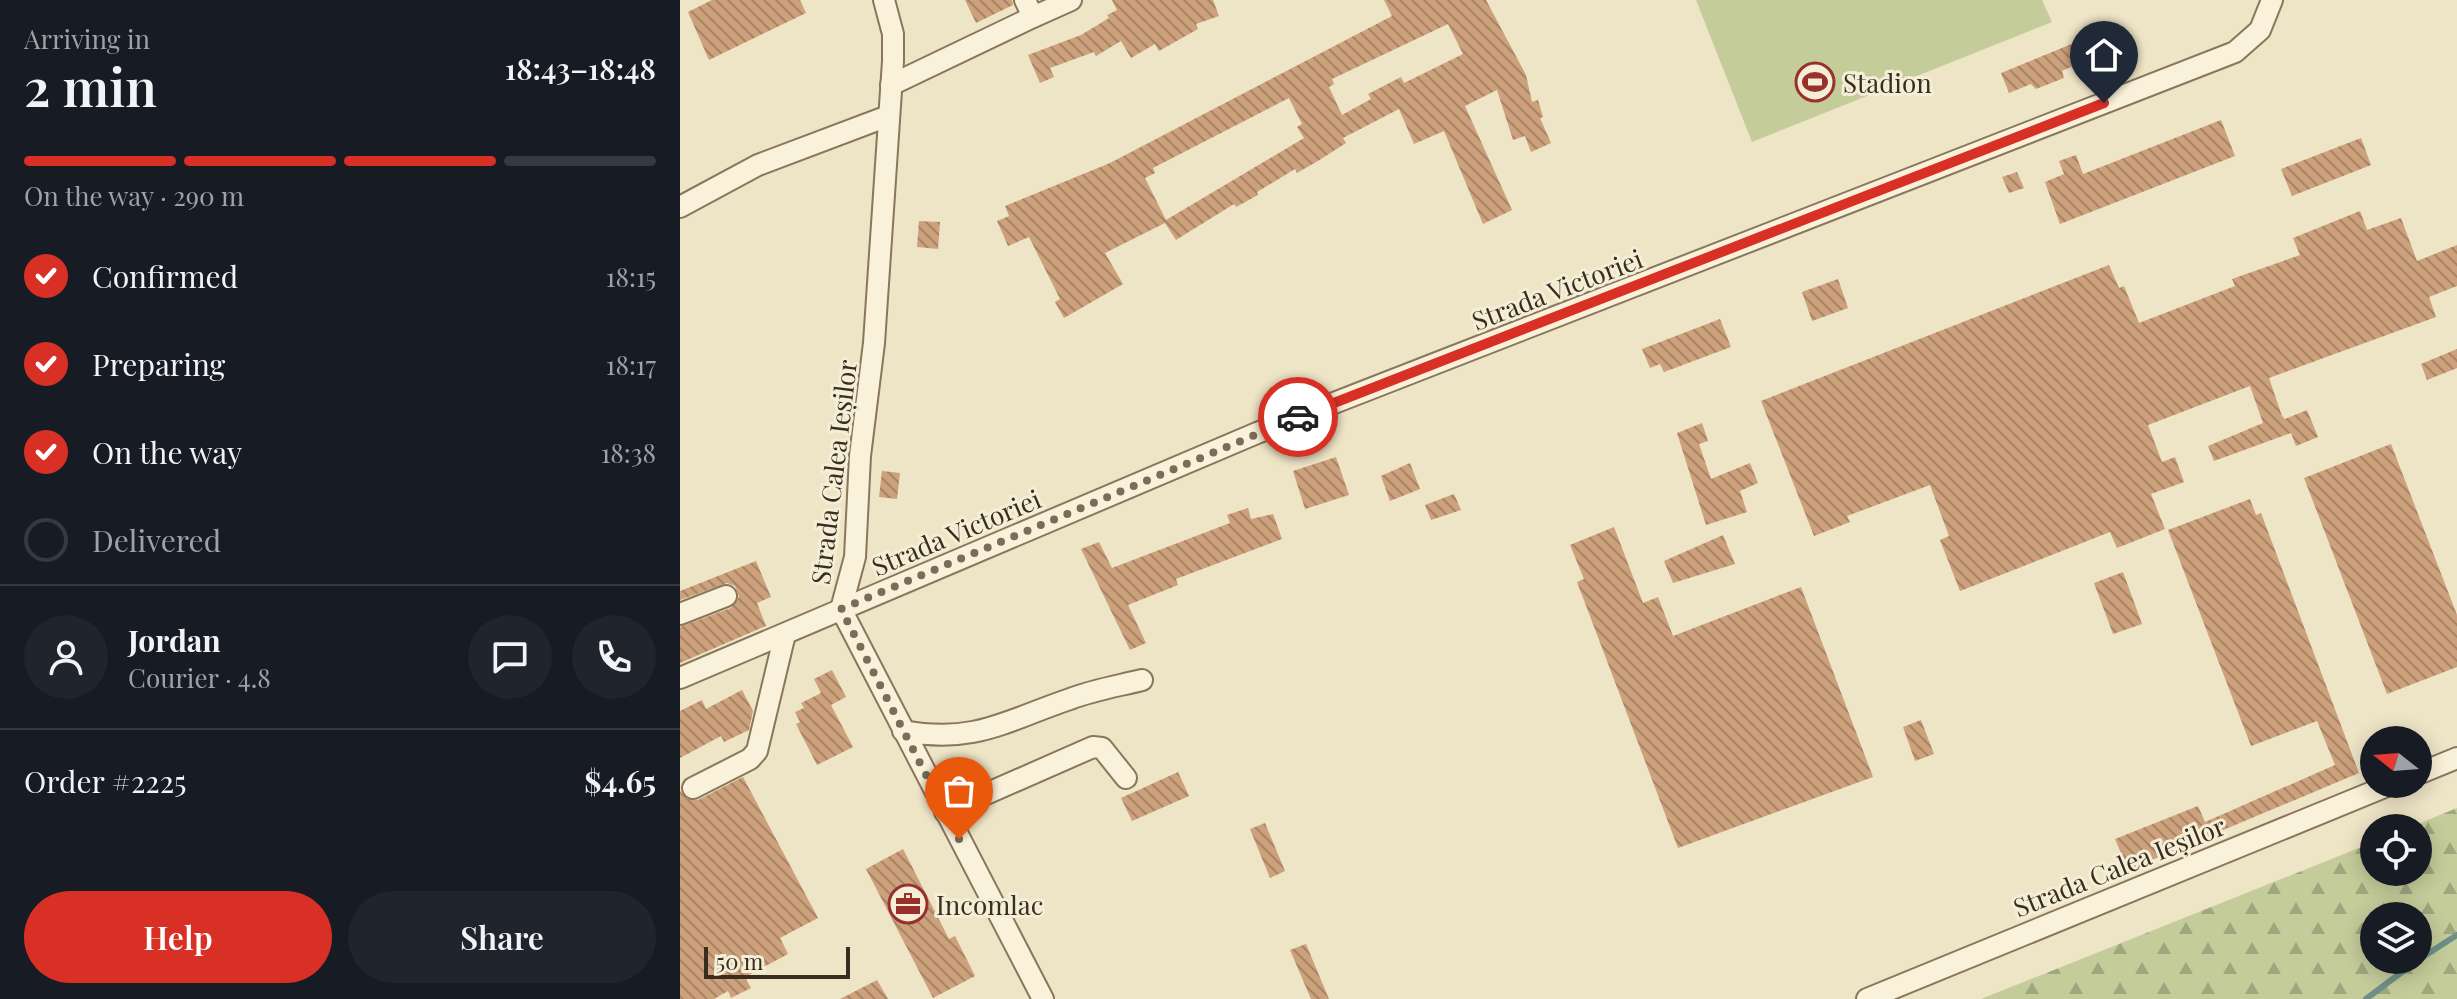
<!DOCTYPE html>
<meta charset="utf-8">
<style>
:root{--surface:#171b24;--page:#20242c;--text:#f1f3f6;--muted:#9ea1a6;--line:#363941;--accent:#d93025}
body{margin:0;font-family:"Playfair Display",serif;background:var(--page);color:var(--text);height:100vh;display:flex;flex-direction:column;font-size:30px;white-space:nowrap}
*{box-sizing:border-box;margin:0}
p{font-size:26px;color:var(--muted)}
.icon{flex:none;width:44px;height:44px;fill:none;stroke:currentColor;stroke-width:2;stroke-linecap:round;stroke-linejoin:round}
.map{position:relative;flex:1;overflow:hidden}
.side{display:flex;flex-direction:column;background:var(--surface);width:680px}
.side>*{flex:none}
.needle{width:52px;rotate:287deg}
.controls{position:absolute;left:1680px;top:726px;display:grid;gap:16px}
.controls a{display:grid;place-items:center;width:72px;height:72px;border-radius:50%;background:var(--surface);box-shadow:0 4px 20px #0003;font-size:40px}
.scale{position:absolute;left:24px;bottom:20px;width:146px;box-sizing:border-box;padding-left:8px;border:4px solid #3a2d1f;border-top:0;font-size:22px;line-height:28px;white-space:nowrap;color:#3a2d1f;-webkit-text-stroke:6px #f5eed6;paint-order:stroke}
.pin{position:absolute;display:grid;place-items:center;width:68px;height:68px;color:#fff;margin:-82px -34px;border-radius:50% 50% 50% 0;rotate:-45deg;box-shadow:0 0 8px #0007}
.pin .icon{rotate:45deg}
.courier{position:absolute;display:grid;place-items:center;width:80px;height:80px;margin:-40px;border:6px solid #d93025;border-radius:50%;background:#fff;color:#222;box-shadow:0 2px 10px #0007}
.headline em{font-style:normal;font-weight:600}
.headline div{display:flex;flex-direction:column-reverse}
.headline{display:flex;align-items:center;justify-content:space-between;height:136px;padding:0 24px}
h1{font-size:52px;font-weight:600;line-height:60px}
.bar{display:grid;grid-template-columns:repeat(4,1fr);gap:12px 8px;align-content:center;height:96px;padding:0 24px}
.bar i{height:10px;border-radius:6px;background:var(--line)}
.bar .on{background:var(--accent)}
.bar p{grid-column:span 4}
.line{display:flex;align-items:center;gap:20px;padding:0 24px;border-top:2px solid var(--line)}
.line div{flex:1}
.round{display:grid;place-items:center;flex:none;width:84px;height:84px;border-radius:42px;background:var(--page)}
ol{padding:0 24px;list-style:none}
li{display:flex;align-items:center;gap:24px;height:88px}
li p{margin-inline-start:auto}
li .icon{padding:8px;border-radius:50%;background:var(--accent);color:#fff;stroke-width:4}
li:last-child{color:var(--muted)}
li i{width:44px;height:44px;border:4px solid var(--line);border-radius:50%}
.action{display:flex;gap:16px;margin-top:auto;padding:16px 24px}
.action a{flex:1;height:92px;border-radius:48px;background:var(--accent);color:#fff;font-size:32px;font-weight:600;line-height:92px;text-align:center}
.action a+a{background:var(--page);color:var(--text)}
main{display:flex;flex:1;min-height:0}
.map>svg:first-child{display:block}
</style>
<main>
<section class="side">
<div class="headline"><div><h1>2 min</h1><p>Arriving in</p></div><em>18:43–18:48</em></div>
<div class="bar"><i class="on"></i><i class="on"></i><i class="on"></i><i></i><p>On the way · 290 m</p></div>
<ol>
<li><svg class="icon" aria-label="check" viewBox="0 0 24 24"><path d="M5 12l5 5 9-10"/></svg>Confirmed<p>18:15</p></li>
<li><svg class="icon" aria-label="check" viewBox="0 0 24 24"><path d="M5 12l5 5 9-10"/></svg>Preparing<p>18:17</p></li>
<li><svg class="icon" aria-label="check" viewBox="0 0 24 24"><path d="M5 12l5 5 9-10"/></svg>On the way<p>18:38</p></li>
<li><i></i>Delivered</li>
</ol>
<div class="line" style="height:144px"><a class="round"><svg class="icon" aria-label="person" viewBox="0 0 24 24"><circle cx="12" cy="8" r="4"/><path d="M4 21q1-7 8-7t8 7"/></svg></a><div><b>Jordan</b><p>Courier · 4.8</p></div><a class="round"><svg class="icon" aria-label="chat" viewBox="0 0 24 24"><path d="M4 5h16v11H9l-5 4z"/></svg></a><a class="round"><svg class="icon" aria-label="phone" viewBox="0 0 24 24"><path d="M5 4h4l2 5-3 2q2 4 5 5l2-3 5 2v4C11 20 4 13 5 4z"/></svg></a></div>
<div class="line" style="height:104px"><div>Order #2225</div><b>$4.65</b></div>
<div class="action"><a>Help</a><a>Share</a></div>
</section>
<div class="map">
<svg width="1777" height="999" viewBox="0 0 1777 999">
<defs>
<pattern id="forest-firs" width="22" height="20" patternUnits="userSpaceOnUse" patternTransform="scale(2)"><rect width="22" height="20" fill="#c4cc9a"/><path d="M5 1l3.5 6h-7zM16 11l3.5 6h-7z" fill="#a0a67d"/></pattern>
<pattern id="building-back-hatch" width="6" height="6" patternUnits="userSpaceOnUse" patternTransform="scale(2)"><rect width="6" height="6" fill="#cca17c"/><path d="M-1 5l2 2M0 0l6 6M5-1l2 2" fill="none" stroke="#a78465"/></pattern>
</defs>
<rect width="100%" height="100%" fill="#eee4c6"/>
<path fill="url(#forest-firs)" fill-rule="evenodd" d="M1777 808V999H1301L1694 842V872H1738V828H1728ZM1694 916H1738V960H1694Z"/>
<polygon fill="#c4cc9a" points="1016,0 1362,0 1372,22 1072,142"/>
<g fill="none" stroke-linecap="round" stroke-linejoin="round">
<g stroke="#6e9089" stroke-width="6">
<polyline points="1738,960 1777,935"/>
<polyline points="1686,999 1738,960"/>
</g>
</g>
<g fill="url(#building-back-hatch)" fill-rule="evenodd">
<polygon points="32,0 120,0 126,13 29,60 8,12"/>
<polygon points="285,0 332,0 333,5 296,23"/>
<polygon points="432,0 533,0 539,16 516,24 518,29 479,51 475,44 451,58 441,41 416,56 414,52 370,68 374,77 360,83 348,55 401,35 429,18 427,15 437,10"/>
<path d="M704 0H806L846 75 852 102 858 100 863 117 860 118 871 143 851 152 845 136 833 140 817 90 785 106 832 210 803 224 764 131 734 144 719 109 663 138 666 143 638 161 617 173 615 169 577 192 578 195 556 207 554 204 496 240 485 223 425 253 443 284 384 318 375 302 380 299 349 237 328 246 317 221 329 216 325 206 430 163 712 16ZM768 24 783 54 724 83 721 77 688 94 691 99 662 115 649 87 654 84 652 79ZM609 98 622 124 617 127 624 138 486 220 465 178 475 173 473 168Z"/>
<polygon points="1394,43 1402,62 1382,71 1384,78 1356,89 1351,84 1329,93 1321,73"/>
<polygon points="1541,120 1555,156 1380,224 1365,182 1384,174 1379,161 1396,155 1403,174"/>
<polygon points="1681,138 1691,165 1612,196 1601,169"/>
<polygon points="1337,172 1344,188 1329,193 1322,177"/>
<polygon points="1680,211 1687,230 1721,218 1737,261 1777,245 1777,286 1749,297 1756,317 1589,378 1602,416 1605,419 1627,410 1638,437 1616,446 1611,433 1534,461 1528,446 1583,423 1570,386 1468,425 1482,462 1495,457 1504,482 1471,494 1485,529 1437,548 1430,532 1280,591 1260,540 1269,536 1250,485 1167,516 1170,522 1134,536 1081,401 1429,265 1439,288 1444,286 1459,323 1555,286 1552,279 1620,255 1613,238"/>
<polygon points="239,221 260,222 258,249 237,247"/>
<polygon points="1158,279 1168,308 1132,321 1122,292"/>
<polygon points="1040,319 1051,347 984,372 980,364 970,368 962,349"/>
<polygon points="1777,349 1777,368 1747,380 1741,364"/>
<polygon points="1022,423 1028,441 1019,444 1031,479 1070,463 1078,483 1060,491 1067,512 1026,525 997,433"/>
<polygon points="1711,444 1777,615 1777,667 1707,694 1624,478"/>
<polygon points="656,457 669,495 625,509 613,471"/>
<polygon points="730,463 740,489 710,501 701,476"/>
<polygon points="202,471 220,473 217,499 199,497"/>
<polygon points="774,494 781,510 751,520 745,505"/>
<polygon points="1570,499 1576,515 1581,513 1679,773 1448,870 1435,839 1518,806 1525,822 1655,765 1637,721 1571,746 1488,530"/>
<polygon points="568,508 571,519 593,514 602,539 496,579 498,585 448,605 466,643 450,650 401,549 419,542 432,568 550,523 547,515"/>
<polygon points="934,527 963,603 978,597 993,636 1121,587 1193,777 998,848 897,582 904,579 890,545"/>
<polygon points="1043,535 1055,564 993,583 984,561"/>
<polygon points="76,561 91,597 77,603 86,626 0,663 0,627 51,608 59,597 55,586 47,583 0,600 0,591"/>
<polygon points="1443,572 1462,624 1433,634 1414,583"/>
<polygon points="152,670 166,697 151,705 173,747 137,765 116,724 120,722 115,712 124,708 121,703 141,693 134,679"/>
<polygon points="62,690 73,711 69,730 44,742 41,736 0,758 0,711 22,700 26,709"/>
<polygon points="1241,720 1254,754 1235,761 1223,727"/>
<polygon points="498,772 509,796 452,821 441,798"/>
<polygon points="63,777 138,918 100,938 108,954 65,977 71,988 51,998 48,991 34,999 0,999 0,791 7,799 18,800"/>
<polygon points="585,823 605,871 590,878 570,829"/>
<polygon points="223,849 269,939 275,936 295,976 253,998 186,869"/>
<polygon points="626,944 649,999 631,999 610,950"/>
<polygon points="197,980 208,999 160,999"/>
</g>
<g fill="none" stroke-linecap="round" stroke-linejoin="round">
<g stroke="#89765c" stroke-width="24">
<g id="minor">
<polyline points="345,0 353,17 391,0"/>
<polyline points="211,85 353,17"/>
<polyline points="0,207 78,165 208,116"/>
<polyline points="161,609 175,557 180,456 194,343 213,61 213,34 204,0"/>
<polyline points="161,609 363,999"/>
<polyline points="0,614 46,596"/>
<polyline points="0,678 577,433 1555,52 1580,30 1592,0"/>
<path d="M223 731C295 744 325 721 390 699 413 690 438 686 462 680"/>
<polyline points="1738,774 1777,758"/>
<polyline points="13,788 70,759 77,751 105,634"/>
<polyline points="265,812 413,747 422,748 446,778"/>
<polyline points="1187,999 1712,784"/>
</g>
</g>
<use href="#minor" stroke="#f9f1d9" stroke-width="20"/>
</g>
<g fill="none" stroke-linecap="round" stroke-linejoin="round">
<polyline stroke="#796d59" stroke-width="8" stroke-dasharray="0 14.4" points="279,839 161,609 618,417"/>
<polyline stroke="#d93025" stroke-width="10" points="618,417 1424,103"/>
</g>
<defs>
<g id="stadium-ring" transform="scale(2)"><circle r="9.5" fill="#f5eed6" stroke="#98302c" stroke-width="1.5"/><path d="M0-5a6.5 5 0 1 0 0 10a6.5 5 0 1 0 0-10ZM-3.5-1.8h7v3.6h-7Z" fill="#98302c"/></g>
<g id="office-ring" transform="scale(2)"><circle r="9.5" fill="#f5eed6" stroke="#98302c" stroke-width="1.5"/><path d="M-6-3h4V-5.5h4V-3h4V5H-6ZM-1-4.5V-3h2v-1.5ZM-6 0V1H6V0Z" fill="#98302c"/></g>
</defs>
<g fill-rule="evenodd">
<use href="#stadium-ring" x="1135" y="82"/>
<use href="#office-ring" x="228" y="904"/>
</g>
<g text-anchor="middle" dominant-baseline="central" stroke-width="6" stroke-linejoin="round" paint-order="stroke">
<g font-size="26" fill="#3a2d1f" stroke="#f5eed6" text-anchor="start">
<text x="1163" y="82">Stadion</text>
<text x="256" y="904">Incomlac</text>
</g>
<g font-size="26" fill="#3a2d1f" stroke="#f5eed6">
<text transform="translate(877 289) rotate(-21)">Strada Victoriei</text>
<text transform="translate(153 472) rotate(-83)">Strada Calea Ieșilor</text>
<text transform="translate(276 532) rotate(-23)">Strada Victoriei</text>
<text transform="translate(1439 866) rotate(-22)">Strada Calea Ieșilor</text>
</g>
</g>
</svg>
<div class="controls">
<a><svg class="needle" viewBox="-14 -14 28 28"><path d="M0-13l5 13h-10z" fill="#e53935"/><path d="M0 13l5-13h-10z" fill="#9ea1a6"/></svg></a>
<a><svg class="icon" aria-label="locate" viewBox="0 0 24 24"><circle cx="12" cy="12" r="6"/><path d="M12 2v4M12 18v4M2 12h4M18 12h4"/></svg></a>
<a><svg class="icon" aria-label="layers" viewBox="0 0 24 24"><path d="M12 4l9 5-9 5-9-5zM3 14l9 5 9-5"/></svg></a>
</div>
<div class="scale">50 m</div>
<div class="pin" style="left:279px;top:839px;background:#ea580c"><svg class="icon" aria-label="bag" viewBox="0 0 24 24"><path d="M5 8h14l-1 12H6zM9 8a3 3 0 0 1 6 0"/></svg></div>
<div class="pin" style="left:1424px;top:103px;background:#1f2937"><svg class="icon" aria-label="home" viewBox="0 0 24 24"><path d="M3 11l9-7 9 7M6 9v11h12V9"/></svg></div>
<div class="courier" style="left:618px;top:417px"><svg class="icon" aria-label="car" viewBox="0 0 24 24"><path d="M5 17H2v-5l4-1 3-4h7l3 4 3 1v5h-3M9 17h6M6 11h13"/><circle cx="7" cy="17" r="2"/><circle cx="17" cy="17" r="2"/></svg></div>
</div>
</main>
